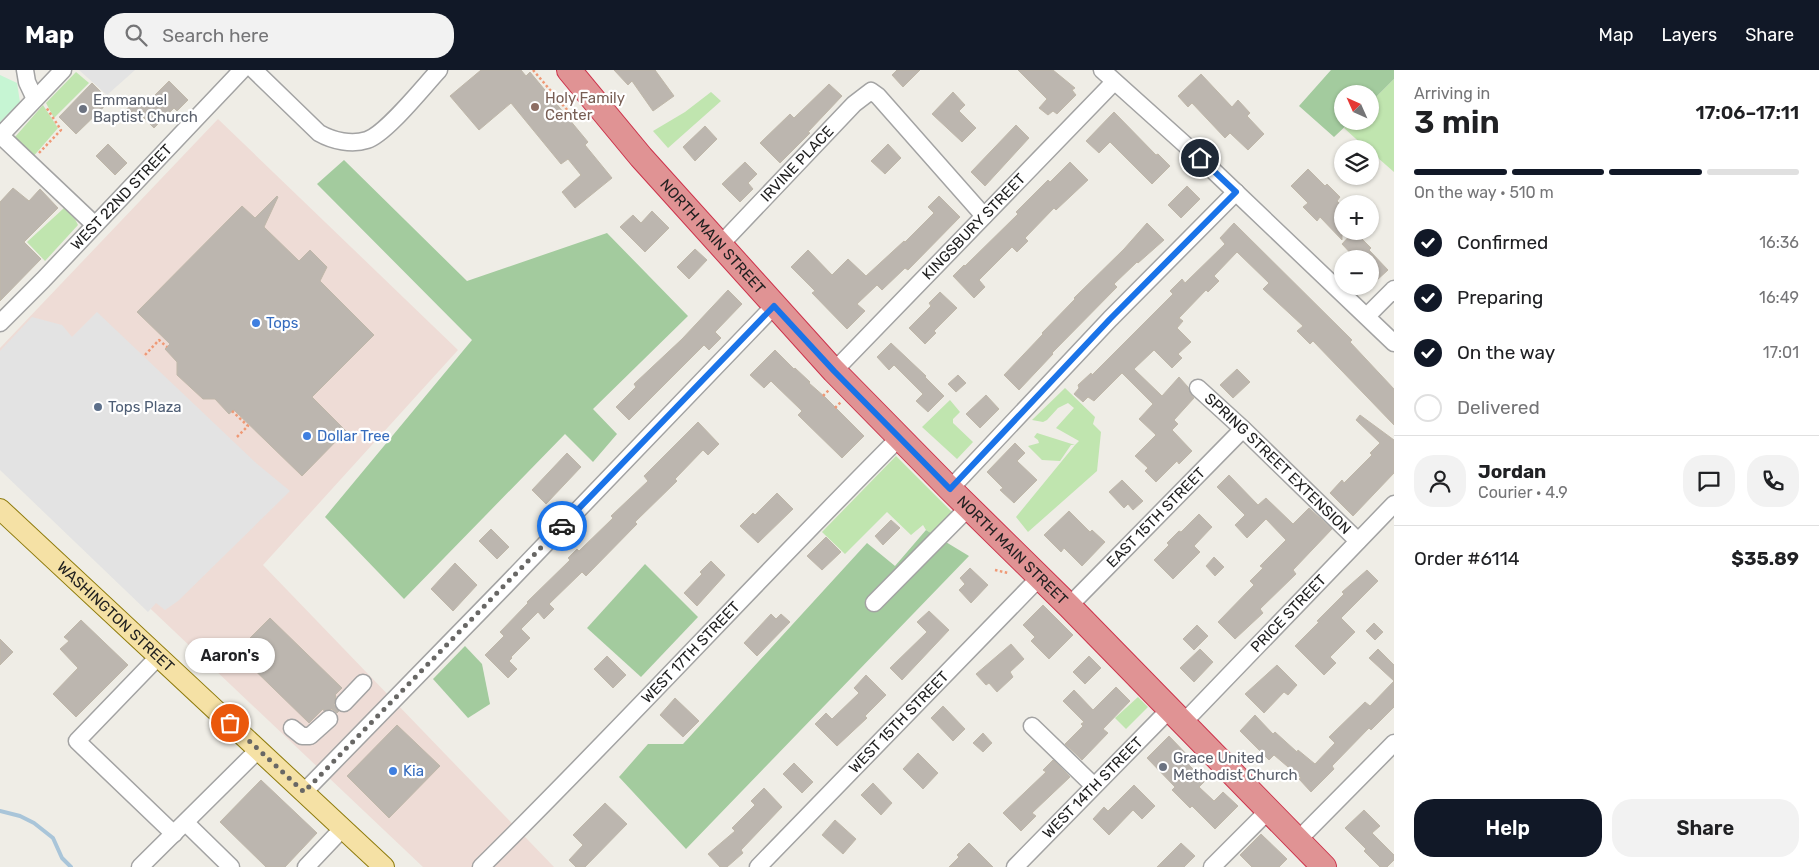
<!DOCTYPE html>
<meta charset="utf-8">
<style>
:root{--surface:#fff;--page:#f2f2f2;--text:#202124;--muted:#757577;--line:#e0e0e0;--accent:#111827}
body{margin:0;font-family:Rubik,sans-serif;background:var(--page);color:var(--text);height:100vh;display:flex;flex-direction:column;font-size:19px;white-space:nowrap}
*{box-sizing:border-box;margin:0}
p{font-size:16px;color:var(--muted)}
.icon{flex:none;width:28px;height:28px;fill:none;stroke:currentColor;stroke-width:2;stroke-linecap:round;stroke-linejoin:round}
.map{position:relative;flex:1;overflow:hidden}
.side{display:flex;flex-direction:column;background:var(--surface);width:425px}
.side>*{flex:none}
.needle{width:32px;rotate:315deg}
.controls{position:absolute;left:1334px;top:15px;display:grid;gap:10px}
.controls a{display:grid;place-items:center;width:45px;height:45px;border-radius:50%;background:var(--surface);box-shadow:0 1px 4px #0004;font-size:25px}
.pin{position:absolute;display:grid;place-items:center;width:42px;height:42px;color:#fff;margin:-21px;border:2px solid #fff;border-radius:50%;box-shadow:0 1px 5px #0007}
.courier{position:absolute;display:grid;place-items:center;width:50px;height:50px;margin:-25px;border:4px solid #1a73e8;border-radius:50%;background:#fff;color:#222;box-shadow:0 1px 6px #0007}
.bubble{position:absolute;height:35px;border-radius:18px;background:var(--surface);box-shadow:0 1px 4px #0004;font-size:16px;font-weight:600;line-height:35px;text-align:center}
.head em{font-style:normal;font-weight:600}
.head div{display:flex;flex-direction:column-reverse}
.head{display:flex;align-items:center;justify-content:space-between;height:85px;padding:0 20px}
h1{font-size:32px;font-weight:600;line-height:38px}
.bar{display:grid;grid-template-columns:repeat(4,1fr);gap:8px 5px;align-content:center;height:60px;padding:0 20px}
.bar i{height:6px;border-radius:4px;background:var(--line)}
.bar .on{background:var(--accent)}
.bar p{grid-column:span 4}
.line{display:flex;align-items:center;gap:12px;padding:0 20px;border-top:1px solid var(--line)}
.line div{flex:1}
.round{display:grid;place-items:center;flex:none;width:52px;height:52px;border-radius:20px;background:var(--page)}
ol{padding:0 20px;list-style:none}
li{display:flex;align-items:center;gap:15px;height:55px}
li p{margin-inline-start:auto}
li .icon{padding:5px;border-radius:50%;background:var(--accent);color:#fff;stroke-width:4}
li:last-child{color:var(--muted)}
li i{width:28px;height:28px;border:2px solid var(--line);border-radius:50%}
.action{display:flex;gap:10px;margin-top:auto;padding:10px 20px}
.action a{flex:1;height:58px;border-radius:20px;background:var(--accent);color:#fff;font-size:20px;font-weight:600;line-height:58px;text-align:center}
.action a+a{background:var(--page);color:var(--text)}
header{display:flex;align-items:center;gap:30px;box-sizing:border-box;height:70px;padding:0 25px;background:var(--accent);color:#fff}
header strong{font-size:24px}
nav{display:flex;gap:28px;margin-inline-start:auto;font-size:18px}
.search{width:350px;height:45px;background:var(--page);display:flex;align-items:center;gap:12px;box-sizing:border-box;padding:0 18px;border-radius:20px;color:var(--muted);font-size:19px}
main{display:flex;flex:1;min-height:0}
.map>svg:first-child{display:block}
</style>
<header>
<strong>Map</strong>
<div class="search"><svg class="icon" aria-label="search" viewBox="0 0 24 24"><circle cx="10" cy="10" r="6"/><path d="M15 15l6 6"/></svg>Search here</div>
<nav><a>Map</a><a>Layers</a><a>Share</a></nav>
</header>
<main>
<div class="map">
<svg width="1394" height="797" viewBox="0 0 1394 797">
<rect width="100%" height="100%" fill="#efede6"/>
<polygon fill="#eedcd6" points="218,49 458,280 263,495 554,797 423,797 0,396 0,278"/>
<g fill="#c0e5af">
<polygon points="76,2 89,13 54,48 46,33"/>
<polygon points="1394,9 1394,102 1370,81 1370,79 1367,79 1344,58 1351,51 1370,51 1370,33"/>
<polygon points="711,22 721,31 668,78 653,61 685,42"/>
<polygon points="43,35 58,58 32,88 18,74 15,67"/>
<polygon points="64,138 75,149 78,155 45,191 27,172"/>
<polygon points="1065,318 1095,347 1093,354 1101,362 1097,401 1028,462 1016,447 1075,375 1071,375 1060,391 1042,390 1028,376 1039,373 1038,370 1034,367 1037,363 1075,375 1079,371 1056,358 1074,338 1068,333 1058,338 1047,350 1043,352 1032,350"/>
<polygon points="950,330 960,342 953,349 953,353 973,372 957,389 922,357"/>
<polygon points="896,386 954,444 936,466 926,460 923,455 911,465 887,442 845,484 822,462"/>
<polygon points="1138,627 1148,637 1126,659 1115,648"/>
</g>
<g fill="#a3cb9e">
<polygon points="1331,0 1394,0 1394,9 1370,33 1370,24 1342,24 1342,51 1351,51 1334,67 1299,36"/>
<polygon points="344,90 467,211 607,163 688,246 593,339 617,364 593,392 565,364 404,529 325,447 472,270 317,114"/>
<polygon points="926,460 969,486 686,779 619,707 648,674 683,674 867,473 895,496"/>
<polygon points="645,494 698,547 641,607 587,558"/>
<polygon points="465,576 482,594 490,634 468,648 433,609"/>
</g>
<polygon fill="#c6f5d3" points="0,5 17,13 20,32 0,52"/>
<g fill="#e3e3e3">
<polygon points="79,0 135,0 107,25"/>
<polygon points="97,242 256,393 290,421 178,531 165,540 156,533 148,542 0,400 0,281 32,247 62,255 72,267"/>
</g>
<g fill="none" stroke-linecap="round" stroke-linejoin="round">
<polyline stroke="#a9c5d9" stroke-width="4" points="0,741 20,746 34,753 53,768 62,788 71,797"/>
</g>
<g fill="#bcb6af" stroke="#bfb7a9">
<polygon points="481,0 521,0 526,6 530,2 588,72 585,75 612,108 575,138 562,122 581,105 568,89 561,94 511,33 479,60 450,26"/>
<polygon points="614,0 655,0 674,26 653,41 632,11 628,15"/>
<polygon points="897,0 920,0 903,17 892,5"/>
<polygon points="1018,0 1053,0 1075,18 1072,20 1076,25 1057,44 1053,41 1048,45 1039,38 1047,29"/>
<polygon points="1201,4 1232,37 1238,30 1250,43 1247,46 1264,64 1248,80 1230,63 1225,68 1192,33 1188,37 1178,26"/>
<polygon points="169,11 188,30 177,41 174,38 154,58 142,46 137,51 126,40 133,32 137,37 148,26 151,29"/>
<polygon points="92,13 110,31 76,64 59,47"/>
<polygon points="829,14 842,26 808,62 810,63 780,93 760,73 790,44 794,48"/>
<polygon points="953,22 965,35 959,41 976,58 962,72 932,44"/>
<polygon points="1114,42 1156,85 1158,84 1170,96 1152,114 1110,72 1099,83 1086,71"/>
<polygon points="1016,55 1029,68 985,116 971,102"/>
<polygon points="705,56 717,69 695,91 683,77"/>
<polygon points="108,74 127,93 115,105 96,86"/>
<polygon points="888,74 901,88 885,104 871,91"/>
<polygon points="745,92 757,104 748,113 753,119 740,132 722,114"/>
<polygon points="1070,92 1088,110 1056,140 1054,138 1025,168 1028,171 1017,182 1012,177 979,210 985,217 974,228 953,206 964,195 965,196 1018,144 1016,142 1048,110 1050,112"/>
<polygon points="1308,99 1325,116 1327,114 1340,127 1337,131 1342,136 1342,170 1320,147 1317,151 1303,137 1308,133 1291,116"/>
<polygon points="1187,116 1200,129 1181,148 1168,135"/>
<polygon points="13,118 29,131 40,119 58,138 24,172 41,189 0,231 0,132"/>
<polygon points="277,126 278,127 264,157 299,191 310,180 327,197 320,211 374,265 312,327 346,361 302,406 234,340 229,344 215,329 203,329 177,305 177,292 165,279 170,274 137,242 242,136 255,148"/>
<polygon points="939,126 960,147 908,200 905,198 882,220 877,215 857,234 865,241 847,259 812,223 815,221 791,197 808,180 832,205 848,189 866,206 904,171 905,172 934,143 928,137"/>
<polygon points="652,141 669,158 645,182 620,157 633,145 641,153"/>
<polygon points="1147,153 1164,170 1138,193 1137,192 1114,214 1117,217 1052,283 1053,284 1019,320 1004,305 1043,264 1042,263 1075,229 1074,228 1124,179"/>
<polygon points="1234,153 1352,270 1350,272 1394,319 1394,355 1313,271 1310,274 1297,261 1303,256 1263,219 1269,213 1237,182 1214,206 1219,211 1208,222 1206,220 1179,248 1183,251 1177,258 1191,272 1178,284 1182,288 1172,298 1154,280 1134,299 1162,326 1179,307 1188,317 1189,321 1194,328 1174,350 1178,354 1172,360 1192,381 1179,394 1177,391 1156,412 1145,401 1148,398 1135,386 1156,365 1139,349 1153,334 1122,303 1094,331 1088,327 1083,332 1074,324 1079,318 1078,315 1091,303 1092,305 1173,224 1170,221 1182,209 1185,213 1225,174 1220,168"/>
<polygon points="1354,161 1371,178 1369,180 1388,200 1376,211 1370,205 1370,189 1356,189 1342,174"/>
<polygon points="695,179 707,190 689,209 677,197"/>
<polygon points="728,220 742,234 715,262 721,268 709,280 704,275 629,350 616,337 636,317 634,314 682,269"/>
<polygon points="940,222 957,238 934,261 936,263 925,274 909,258 931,236 929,233"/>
<polygon points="891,273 926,306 925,307 944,326 928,342 916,331 923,324 894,295 889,300 877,287"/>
<polygon points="775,280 794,299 795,298 810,312 809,313 826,328 864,366 842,388 798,345 802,341 771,311 764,318 750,305"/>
<polygon points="1237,299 1250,312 1233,328 1220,315"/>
<polygon points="958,305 966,313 956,322 948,314"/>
<polygon points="986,325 999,339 980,358 966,344"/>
<polygon points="1360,345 1394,370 1394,403 1353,446 1330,423 1342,410 1344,413 1372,385 1370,383 1380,373 1356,350"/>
<polygon points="698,352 719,374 708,385 703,380 675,409 677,411 635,452 637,454 586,506 582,502 549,534 554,539 544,549 538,542 521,559 530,568 511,587 512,588 509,591 517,599 508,608 485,585 504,566 500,562 528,533 527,532 570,490 568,488 577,479 579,481 613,448 611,446 648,411 644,406"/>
<polygon points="1015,373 1025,383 1017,391 1037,410 1014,433 1000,420 1003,418 987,402"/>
<polygon points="567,383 581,397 546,434 532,420"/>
<polygon points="1229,405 1258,435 1266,428 1293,454 1309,438 1332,459 1293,500 1296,504 1260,539 1263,543 1235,569 1218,552 1254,515 1250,511 1263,498 1260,496 1286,470 1266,449 1247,468 1235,455 1245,445 1217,417"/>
<polygon points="1122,410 1143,431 1133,440 1128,434 1124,438 1109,422"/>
<polygon points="777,423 793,439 758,473 740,456 753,443 755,445"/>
<polygon points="1069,441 1090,462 1092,460 1105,472 1082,496 1064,478 1061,482 1044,465"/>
<polygon points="1199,444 1212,457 1194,476 1200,482 1173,509 1154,490 1169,475 1167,473 1179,461 1181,462"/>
<polygon points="891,450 900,458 883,475 875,466"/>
<polygon points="491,459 509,477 497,489 479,471"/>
<polygon points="826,467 841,482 822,500 807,486"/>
<polygon points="1214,487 1224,497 1215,506 1206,496"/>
<polygon points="711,491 725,505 697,536 684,523 702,504 700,502"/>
<polygon points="455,493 477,515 453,541 431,519"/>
<polygon points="970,498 988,515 971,533 959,520 965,514 960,508"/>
<polygon points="1367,500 1378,511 1341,548 1355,562 1330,587 1336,593 1324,605 1295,576 1319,552 1317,551 1344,524 1342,522"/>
<polygon points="1043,535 1073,565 1049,589 1031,571 1035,567 1023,555"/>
<polygon points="929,541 949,560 902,610 890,598 927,562 917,552"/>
<polygon points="771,544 776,549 781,544 790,552 757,586 744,573"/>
<polygon points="270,548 342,618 335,625 336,626 334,635 339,641 337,643 332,639 324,641 323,639 309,653 236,582"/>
<polygon points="81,550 128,595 76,647 53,624 78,598 60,579 69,571 64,567"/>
<polygon points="1374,553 1383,562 1375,570 1366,561"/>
<polygon points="1197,555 1208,566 1194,580 1183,569"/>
<polygon points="0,569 13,582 0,595"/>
<polygon points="1011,574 1024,589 1010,602 1013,607 997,622 989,613 986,615 976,604"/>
<polygon points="1200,579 1213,592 1194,612 1180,598"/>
<polygon points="1378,579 1394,595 1394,637 1371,660 1369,658 1332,696 1334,699 1311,722 1299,709 1301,708 1274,685 1269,690 1240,661 1255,645 1273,664 1275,662 1297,682 1298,680 1315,694 1335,673 1329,667 1365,632 1370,636 1394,611 1369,588"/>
<polygon points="607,586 626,605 613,618 594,599"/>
<polygon points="1089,586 1101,598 1085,614 1073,602"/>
<polygon points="1277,595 1297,615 1288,625 1284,622 1264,643 1245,624"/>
<polygon points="866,605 886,625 865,646 867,648 837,676 815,654 826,643 832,649 859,623 854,618"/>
<polygon points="1116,617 1130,631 1103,659 1108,663 1082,690 1065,674 1083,656 1081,654 1084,652 1063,631 1074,620 1093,640"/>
<polygon points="675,628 699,651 683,667 660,645"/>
<polygon points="943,636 965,659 953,671 931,648"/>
<polygon points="397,655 440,696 389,748 347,706"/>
<polygon points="983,663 992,673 983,682 973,673"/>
<polygon points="1169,666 1193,691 1189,695 1205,711 1199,717 1214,731 1223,722 1238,736 1215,759 1192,736 1190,738 1172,720 1175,717 1147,688"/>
<polygon points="918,683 938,703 923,719 903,699"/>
<polygon points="1053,690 1070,707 1032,743 1036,746 1021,761 1003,743 1046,702 1043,700"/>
<polygon points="794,693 813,712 802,723 783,704"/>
<polygon points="261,710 317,763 285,797 266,797 220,752"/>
<polygon points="873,713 892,733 881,745 861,725"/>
<polygon points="1134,715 1155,736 1142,749 1133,740 1109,765 1093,749 1104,737 1108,741"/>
<polygon points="764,718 782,737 741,780 743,783 727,797 720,797 708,784 735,761 732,758 755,735 751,731"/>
<polygon points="605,733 627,754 585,797 576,797 569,790 583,775 573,765"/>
<polygon points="1364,740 1380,756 1372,763 1394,785 1394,790 1387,797 1380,797 1364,781 1366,779 1345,758"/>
<polygon points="835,750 856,769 843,784 822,765"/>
<polygon points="1261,764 1287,789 1279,797 1252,797 1240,785"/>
<polygon points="969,773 993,797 949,797 959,787 957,785"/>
<polygon points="1181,773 1195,786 1184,797 1157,797"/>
</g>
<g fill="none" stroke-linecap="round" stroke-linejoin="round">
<g stroke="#a3a3a3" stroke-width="19">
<g id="minor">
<polyline points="25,0 27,12 35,29"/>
<path d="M254 0 319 63C333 71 352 75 367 70 386 64 424 16 439 0"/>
<polyline points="1102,0 1200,88 1394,273"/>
<polyline points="0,65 95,155"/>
<polyline points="0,66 63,0"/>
<path id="s1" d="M720 175 854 34 871 21 878 26 984 146"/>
<polyline points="1367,246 1394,219"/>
<path id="s2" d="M0 253 43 210 242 0"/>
<path id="s3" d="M834 301 1114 12"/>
<path id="s4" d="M1198 318 1243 359 1358 471"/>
<polyline points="950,419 1110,249 1236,122"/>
<polyline points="874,533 969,437"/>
<path id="s5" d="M1069 536 1243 359"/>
<polyline points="159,586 77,671 174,764"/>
<polyline points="344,633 363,613"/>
<path id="s6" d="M1183 653 1394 434"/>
<polyline points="1032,656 1094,716"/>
<polyline points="292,658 302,666 310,666 329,649"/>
<polyline points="304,722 504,517 774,236"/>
<polyline points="186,753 231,797"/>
<polyline points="1298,770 1394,673"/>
<polyline points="140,797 259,679"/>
<polyline points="306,797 343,758"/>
<path id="s7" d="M481 797C623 657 758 509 899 368"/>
<path id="s8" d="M758 797 1040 507"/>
<path id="s9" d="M1015 797 1170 639"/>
<polyline points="1212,797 1269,740"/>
</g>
</g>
<g stroke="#8e7b0c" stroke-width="22">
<g id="major">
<path id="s10" d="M0 439 384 797"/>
</g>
</g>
<g stroke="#cd324b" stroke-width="26">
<g id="highway">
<path id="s11" d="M569 0 641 87 834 301 950 419 1069 536 1324 797"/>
</g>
</g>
<g stroke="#ef9976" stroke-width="2.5" stroke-dasharray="2.5 2.5" stroke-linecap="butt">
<polyline points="533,0 568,41 584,49"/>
<polyline points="39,83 61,60 46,37"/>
<polyline points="145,285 159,270 167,277"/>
<polyline points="823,326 829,320"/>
<polyline points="835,338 841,332"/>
<polyline points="232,341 248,356 236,368"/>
<polyline points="995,500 1008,503"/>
</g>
<use href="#minor" stroke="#fff" stroke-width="16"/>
<use href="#major" stroke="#f5e1a5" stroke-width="20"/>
<use href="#highway" stroke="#e09394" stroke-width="24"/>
</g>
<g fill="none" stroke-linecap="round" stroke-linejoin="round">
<polyline stroke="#686765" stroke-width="5" stroke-dasharray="0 9" points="230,653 304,722 562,456"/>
<polyline stroke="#1a73e8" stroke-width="6" points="562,456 774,236 834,301 950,419 1110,249 1236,122 1200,88"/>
</g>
<circle fill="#8d6e63" stroke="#fff" stroke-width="2" cx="535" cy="37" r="5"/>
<g fill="#6b7280" stroke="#fff" stroke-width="2">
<circle cx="83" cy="39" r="5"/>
<circle cx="1163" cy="697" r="5"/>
</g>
<g fill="#3f7fe0" stroke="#fff" stroke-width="2">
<circle cx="256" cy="253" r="5"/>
<circle cx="307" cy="366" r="5"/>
<circle cx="393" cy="701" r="5"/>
</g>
<circle fill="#5c6f8a" stroke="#fff" stroke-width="2" cx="98" cy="337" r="5"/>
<g text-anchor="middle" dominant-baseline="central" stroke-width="4.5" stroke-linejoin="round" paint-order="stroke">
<g font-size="15" fill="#785e54" stroke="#fff" text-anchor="start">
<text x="545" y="28">Holy Family<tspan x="545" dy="17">Center</tspan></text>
</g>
<g font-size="15" fill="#5b616d" stroke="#fff" text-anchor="start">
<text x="93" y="30">Emmanuel<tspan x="93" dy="17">Baptist Church</tspan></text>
<text x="1173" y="688">Grace United<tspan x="1173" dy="17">Methodist Church</tspan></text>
</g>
<g font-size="15" fill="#1f1f1f" stroke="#fff">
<text stroke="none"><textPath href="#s1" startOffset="112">IRVINE PLACE</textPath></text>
<text stroke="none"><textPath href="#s2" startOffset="175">WEST 22ND STREET</textPath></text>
<text stroke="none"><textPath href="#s3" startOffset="201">KINGSBURY STREET</textPath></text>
<text stroke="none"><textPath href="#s11" startOffset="220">NORTH MAIN STREET</textPath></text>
<text stroke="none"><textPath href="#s4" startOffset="110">SPRING STREET EXTENSION</textPath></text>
<text stroke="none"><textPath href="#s5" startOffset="124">EAST 15TH STREET</textPath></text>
<text stroke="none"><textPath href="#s11" startOffset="654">NORTH MAIN STREET</textPath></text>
<text stroke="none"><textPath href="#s6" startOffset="152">PRICE STREET</textPath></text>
<text stroke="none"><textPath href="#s10" startOffset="158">WASHINGTON STREET</textPath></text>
<text stroke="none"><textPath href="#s7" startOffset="300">WEST 17TH STREET</textPath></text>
<text stroke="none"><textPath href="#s8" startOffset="202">WEST 15TH STREET</textPath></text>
<text stroke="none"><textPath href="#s9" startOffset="111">WEST 14TH STREET</textPath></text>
</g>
<g font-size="15" fill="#366cbe" stroke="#fff" text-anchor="start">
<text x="266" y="253">Tops</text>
<text x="317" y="366">Dollar Tree</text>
<text x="403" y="701">Kia</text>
</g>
<g font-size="15" fill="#4e5e75" stroke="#fff" text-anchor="start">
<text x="108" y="337">Tops Plaza</text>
</g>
</g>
</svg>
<div class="controls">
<a><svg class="needle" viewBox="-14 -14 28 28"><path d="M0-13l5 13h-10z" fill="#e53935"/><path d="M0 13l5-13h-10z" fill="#757577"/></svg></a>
<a><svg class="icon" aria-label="layers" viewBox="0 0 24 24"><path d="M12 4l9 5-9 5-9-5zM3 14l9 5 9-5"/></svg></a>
<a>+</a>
<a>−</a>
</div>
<div class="pin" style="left:230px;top:653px;background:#ea580c"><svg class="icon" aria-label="bag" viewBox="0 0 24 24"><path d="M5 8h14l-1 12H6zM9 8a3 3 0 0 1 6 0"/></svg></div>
<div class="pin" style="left:1200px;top:88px;background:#1f2937"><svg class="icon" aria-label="home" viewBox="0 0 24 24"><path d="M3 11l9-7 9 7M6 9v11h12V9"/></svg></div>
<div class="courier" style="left:562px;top:456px"><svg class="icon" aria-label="car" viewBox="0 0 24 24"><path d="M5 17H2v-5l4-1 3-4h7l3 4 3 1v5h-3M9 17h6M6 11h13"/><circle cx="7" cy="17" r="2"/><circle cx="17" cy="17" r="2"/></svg></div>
<div class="bubble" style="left:185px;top:568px;width:90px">Aaron's</div>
</div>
<section class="side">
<div class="head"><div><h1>3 min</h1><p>Arriving in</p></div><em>17:06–17:11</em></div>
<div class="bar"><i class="on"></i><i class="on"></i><i class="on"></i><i></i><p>On the way · 510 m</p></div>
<ol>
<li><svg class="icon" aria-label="check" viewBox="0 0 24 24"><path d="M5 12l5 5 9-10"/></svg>Confirmed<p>16:36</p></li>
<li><svg class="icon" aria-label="check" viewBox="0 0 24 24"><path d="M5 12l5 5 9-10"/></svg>Preparing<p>16:49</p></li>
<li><svg class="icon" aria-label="check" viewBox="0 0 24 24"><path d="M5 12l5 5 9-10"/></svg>On the way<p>17:01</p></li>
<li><i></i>Delivered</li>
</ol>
<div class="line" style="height:90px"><a class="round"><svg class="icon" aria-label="person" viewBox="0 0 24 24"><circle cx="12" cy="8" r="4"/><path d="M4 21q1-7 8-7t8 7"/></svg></a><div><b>Jordan</b><p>Courier · 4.9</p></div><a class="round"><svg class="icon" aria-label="chat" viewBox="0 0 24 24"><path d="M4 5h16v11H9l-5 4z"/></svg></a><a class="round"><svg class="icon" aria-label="phone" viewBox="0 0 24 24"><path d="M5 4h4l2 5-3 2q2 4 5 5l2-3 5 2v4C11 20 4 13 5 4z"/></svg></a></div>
<div class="line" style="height:65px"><div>Order #6114</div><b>$35.89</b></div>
<div class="action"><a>Help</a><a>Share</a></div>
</section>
</main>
